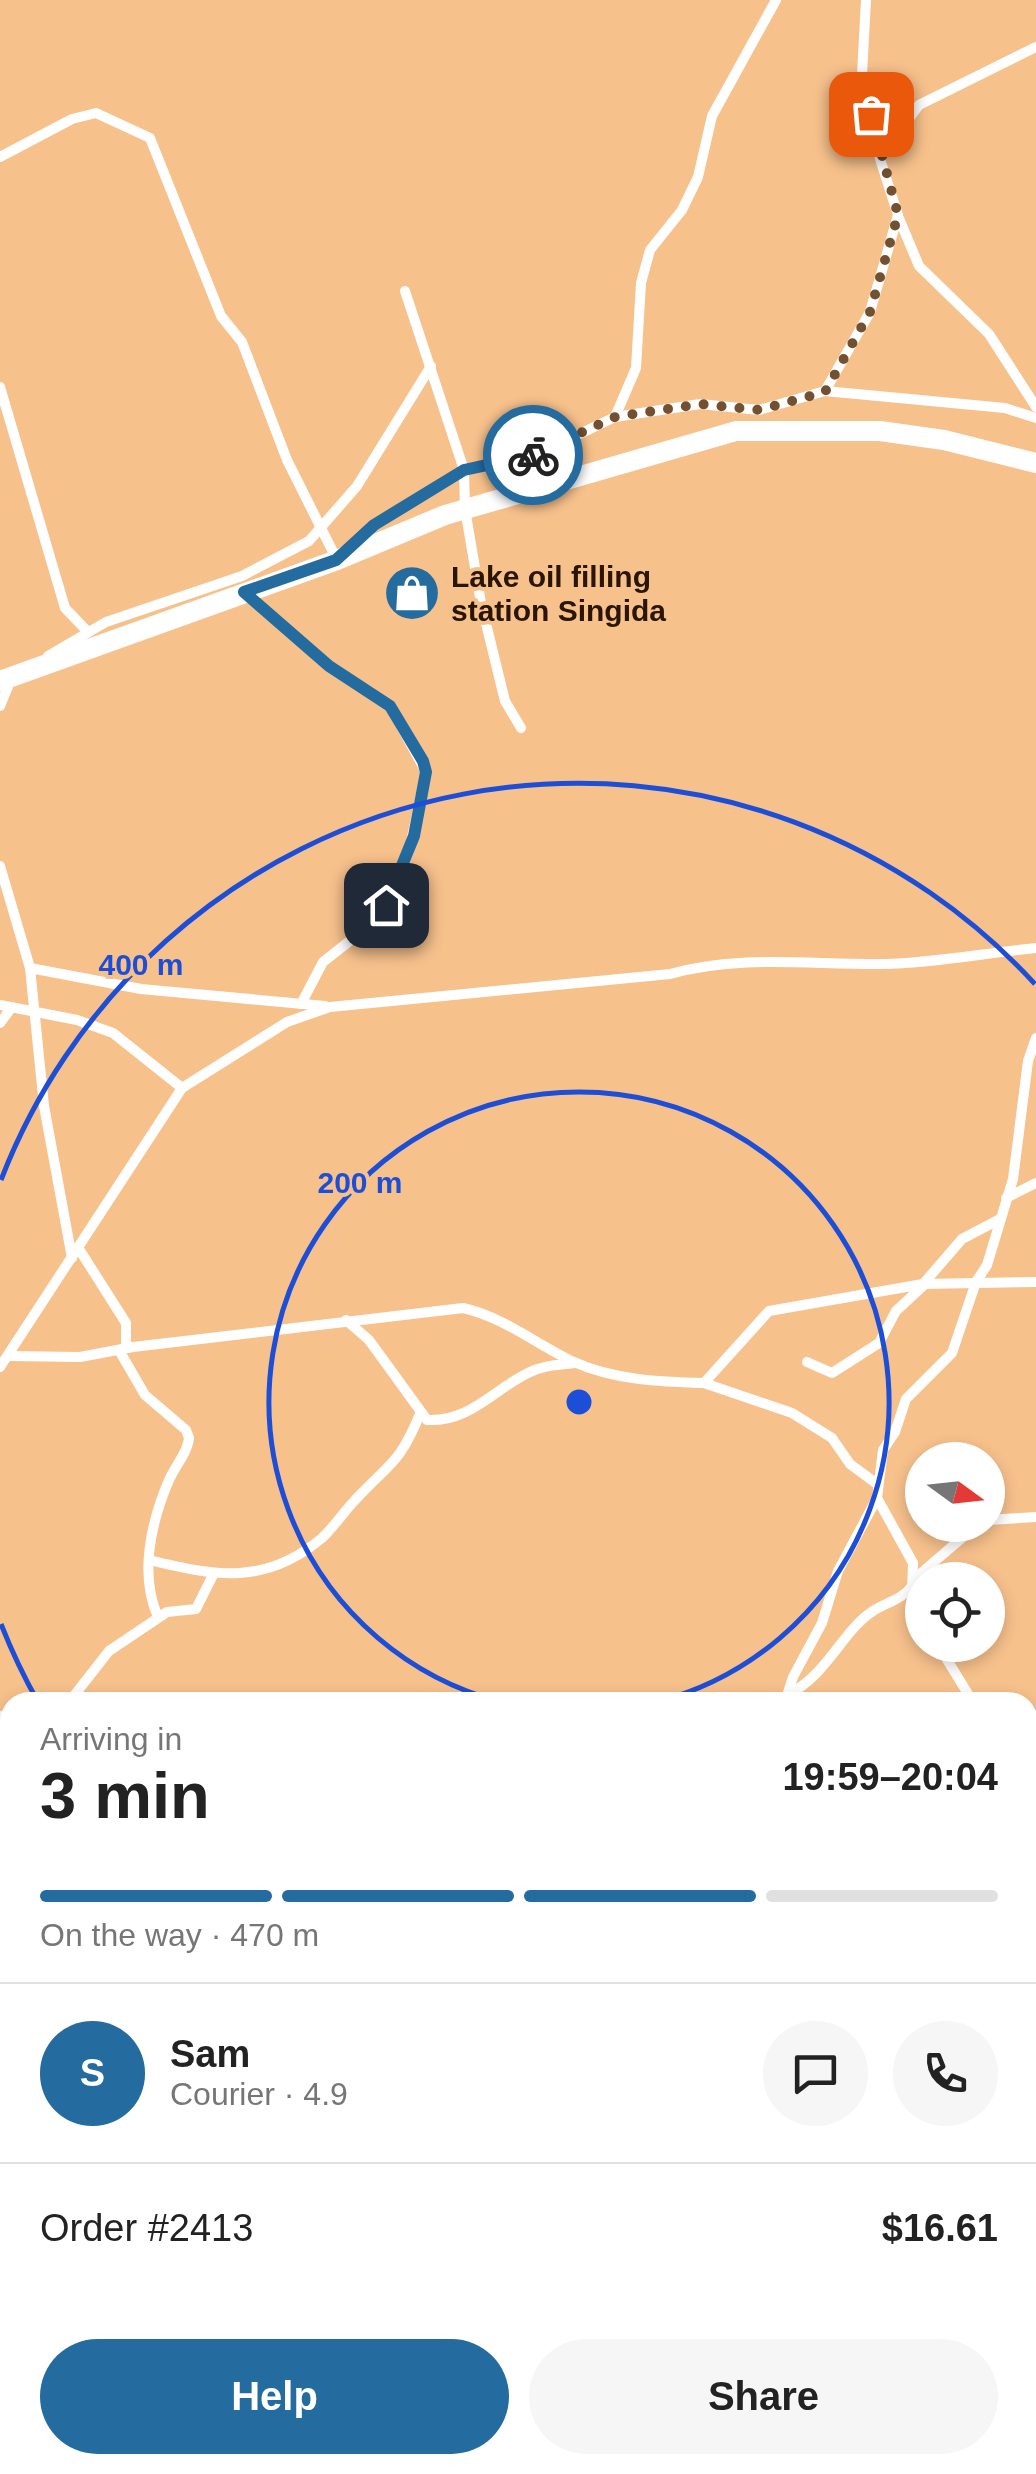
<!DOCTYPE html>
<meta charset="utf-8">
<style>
:root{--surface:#fff;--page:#f6f6f6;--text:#222;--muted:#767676;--line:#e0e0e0;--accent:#246b9f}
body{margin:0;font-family:Arial,sans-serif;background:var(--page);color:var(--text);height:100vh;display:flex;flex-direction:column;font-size:38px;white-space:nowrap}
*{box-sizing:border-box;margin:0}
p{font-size:32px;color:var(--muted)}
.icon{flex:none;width:55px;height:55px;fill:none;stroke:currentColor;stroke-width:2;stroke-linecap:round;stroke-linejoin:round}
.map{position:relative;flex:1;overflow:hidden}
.details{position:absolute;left:0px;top:1692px;width:1038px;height:782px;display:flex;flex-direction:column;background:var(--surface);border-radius:30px 30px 0 0;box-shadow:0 5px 15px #0003}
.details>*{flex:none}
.needle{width:65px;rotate:105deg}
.tools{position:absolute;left:905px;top:1442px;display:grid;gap:20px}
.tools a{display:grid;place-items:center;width:100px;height:100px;border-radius:50%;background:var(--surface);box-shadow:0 5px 15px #0003;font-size:50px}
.pin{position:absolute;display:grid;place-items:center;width:85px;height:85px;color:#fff;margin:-42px;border-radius:20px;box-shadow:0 5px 15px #0006}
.courier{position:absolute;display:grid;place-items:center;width:100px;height:100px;margin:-50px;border:8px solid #246b9f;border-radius:50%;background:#fff;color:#222;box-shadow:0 2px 12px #0007}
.head em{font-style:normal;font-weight:700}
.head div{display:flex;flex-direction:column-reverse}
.head{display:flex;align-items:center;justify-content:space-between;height:170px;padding:0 40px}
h1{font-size:65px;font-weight:700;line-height:75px}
.bar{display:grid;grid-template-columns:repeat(4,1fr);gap:15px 10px;align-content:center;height:120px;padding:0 40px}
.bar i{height:12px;border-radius:8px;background:var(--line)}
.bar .selected{background:var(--accent)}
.bar p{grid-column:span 4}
.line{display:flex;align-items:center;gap:25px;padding:0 40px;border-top:2px solid var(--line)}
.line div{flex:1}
.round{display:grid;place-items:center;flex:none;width:105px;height:105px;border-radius:52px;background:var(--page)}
.cta{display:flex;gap:20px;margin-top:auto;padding:20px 40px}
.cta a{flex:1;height:115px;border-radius:60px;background:var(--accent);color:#fff;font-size:40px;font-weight:700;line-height:115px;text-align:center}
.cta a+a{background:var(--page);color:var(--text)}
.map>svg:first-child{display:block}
</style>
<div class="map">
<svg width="1036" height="2474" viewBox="0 0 1036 2474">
<rect width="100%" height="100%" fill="#f7c18c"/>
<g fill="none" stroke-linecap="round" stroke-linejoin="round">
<g stroke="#fff" stroke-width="10">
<polyline points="0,157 72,119 96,113 150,138 221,316 242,342 287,460 337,560"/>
<polyline points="880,158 919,105 1036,47"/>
<polyline points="898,216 919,266 989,334 1036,407"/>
<polyline points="405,291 464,470 465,509 481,603 505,701 521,728"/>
<polyline points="0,387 65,608 88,632"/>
<polyline points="825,391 870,312 898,215 880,159 862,75 866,0"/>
<polyline points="615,417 700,404 759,410 825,391 1005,408 1036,418"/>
<polyline points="350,551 374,525 464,470 540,453 615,417 636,368 641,283 650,250 682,210 698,177 712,116 776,0"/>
<polyline points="244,593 329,666 390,706 426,772 409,851 393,892 375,921 323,962 301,1004"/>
<polyline points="48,656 106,622 242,576 309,541 357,486 431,366"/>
<polyline points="0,706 11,679"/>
<polyline points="0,866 30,968 44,1106 72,1258"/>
<polyline points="30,968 141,989 325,1006"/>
<polyline points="0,1005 77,1020 113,1033 182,1088"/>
<polyline points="0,1023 12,1007"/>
<polyline points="1006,1198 1036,1183"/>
<polyline points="79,1249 126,1323 126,1348"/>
<polyline points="924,1283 962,1239 1000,1219"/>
<path d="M346 1320 369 1340 427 1420C470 1422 493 1390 528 1373 543 1365 559 1365 575 1363"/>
<path d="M120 1352 145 1395 186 1430 189 1438C188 1452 175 1466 169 1480 151 1522 139 1575 158 1617"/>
<path d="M8 1356 80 1357 133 1347 463 1308C504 1317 537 1345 574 1362 614 1380 661 1382 704 1383L769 1311 923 1284 1036 1282"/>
<polyline points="807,1362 832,1373 879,1343 896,1311 925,1284"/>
<path d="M0 1367 182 1088 287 1022 330 1007 670 974C741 954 811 965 884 964 934 963 985 953 1036 948"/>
<polyline points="704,1383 792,1413 832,1438 850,1464 877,1484"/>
<polyline points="877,1498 913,1563 912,1591 922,1618"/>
<polyline points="988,1520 1036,1517"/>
<path d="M149 1560C216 1576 265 1586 322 1538 334 1527 345 1510 357 1498 392 1461 399 1464 420 1414"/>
<polyline points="913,1580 977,1525"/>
<polyline points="938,1645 973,1702"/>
<path d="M787 1695C827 1676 842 1631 873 1611 887 1602 902 1600 913 1585"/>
<polyline points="69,1702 109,1651 167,1612 196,1609 213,1575"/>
<polyline points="785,1702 793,1677 822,1623 838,1571 877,1498 883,1450 895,1432 906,1399 952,1353 976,1282 987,1265 1013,1179 1028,1061 1036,1038"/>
<polyline points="0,1716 10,1725"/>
<polyline points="1028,1743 1036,1746"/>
<polyline points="1028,1833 1036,1840"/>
<polyline points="1028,1895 1036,1898"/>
<polyline points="0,2075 10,2077"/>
<polyline points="1028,2187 1036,2190"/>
<polyline points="286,2465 296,2474"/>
<polyline points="953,2465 972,2474"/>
<polyline points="546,2474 592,2474"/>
<polyline points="780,2474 823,2465"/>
</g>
<polyline stroke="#fff" stroke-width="20" points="0,681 337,560 445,515 736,431 880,431 944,440 1036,463"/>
</g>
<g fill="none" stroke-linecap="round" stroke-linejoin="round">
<polyline stroke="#715132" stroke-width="10" stroke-dasharray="0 18" points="533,455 615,417 700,404 759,410 825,392 870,312 898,215 871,114"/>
<polyline stroke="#246b9f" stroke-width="12" points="386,905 414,836 426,772 423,761 390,706 329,666 244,592 336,560 374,525 464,470 533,455"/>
</g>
<g fill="none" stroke="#1d4ed8" stroke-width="5">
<path d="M501 1702A310 310 0 1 1 657 1702"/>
<path d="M38 1702A619 619 0 0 1 1 1624M1 1180A619 619 0 0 1 1035 984"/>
</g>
<defs>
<g id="shop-disc" transform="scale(2.875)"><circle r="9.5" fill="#246b9f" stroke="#f7c18c"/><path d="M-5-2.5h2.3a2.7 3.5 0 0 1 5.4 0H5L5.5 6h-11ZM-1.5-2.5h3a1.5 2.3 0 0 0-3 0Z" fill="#fff"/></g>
</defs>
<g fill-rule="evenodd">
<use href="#shop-disc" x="412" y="593"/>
</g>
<g text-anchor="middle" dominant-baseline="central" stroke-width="8" stroke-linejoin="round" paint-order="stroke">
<g font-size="30" font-weight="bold" fill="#291501" stroke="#f7c18c" text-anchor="start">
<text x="451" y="576">Lake oil filling<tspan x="451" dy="34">station Singida</tspan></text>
</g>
</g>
<circle cx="579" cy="1402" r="15" fill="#1d4ed8" stroke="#f7c18c" stroke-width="5"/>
<g font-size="30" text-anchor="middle" font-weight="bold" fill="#1d4ed8" stroke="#f7c18c" stroke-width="8" stroke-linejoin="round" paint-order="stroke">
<text x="141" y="975">400 m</text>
<text x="360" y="1193">200 m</text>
</g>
</svg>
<div class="tools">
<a><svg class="needle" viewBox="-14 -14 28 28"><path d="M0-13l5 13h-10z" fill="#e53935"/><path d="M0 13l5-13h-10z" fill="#767676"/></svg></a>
<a><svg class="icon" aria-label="locate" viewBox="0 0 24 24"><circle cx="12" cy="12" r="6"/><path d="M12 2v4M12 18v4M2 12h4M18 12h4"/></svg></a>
</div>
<div class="pin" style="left:871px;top:114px;background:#ea580c"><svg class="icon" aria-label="bag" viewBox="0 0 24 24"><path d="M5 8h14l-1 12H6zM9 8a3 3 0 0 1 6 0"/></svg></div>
<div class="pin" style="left:386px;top:905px;background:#1f2937"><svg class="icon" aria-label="home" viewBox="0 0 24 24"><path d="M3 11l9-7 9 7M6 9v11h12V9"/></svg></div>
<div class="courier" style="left:533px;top:455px"><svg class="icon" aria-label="bike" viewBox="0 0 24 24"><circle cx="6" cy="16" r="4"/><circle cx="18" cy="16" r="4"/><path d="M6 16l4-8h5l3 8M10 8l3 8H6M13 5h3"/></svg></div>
<section class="details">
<div class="head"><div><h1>3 min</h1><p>Arriving in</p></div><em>19:59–20:04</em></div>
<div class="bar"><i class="selected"></i><i class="selected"></i><i class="selected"></i><i></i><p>On the way · 470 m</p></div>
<div class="line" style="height:180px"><b class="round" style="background:var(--accent);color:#fff">S</b><div><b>Sam</b><p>Courier · 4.9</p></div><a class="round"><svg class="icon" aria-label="chat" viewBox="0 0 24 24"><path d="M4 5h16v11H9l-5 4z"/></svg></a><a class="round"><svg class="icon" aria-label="phone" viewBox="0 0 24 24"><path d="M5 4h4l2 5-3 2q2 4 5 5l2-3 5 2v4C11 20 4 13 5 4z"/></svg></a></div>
<div class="line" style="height:130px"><div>Order #2413</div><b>$16.61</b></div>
<div class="cta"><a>Help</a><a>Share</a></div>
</section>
</div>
